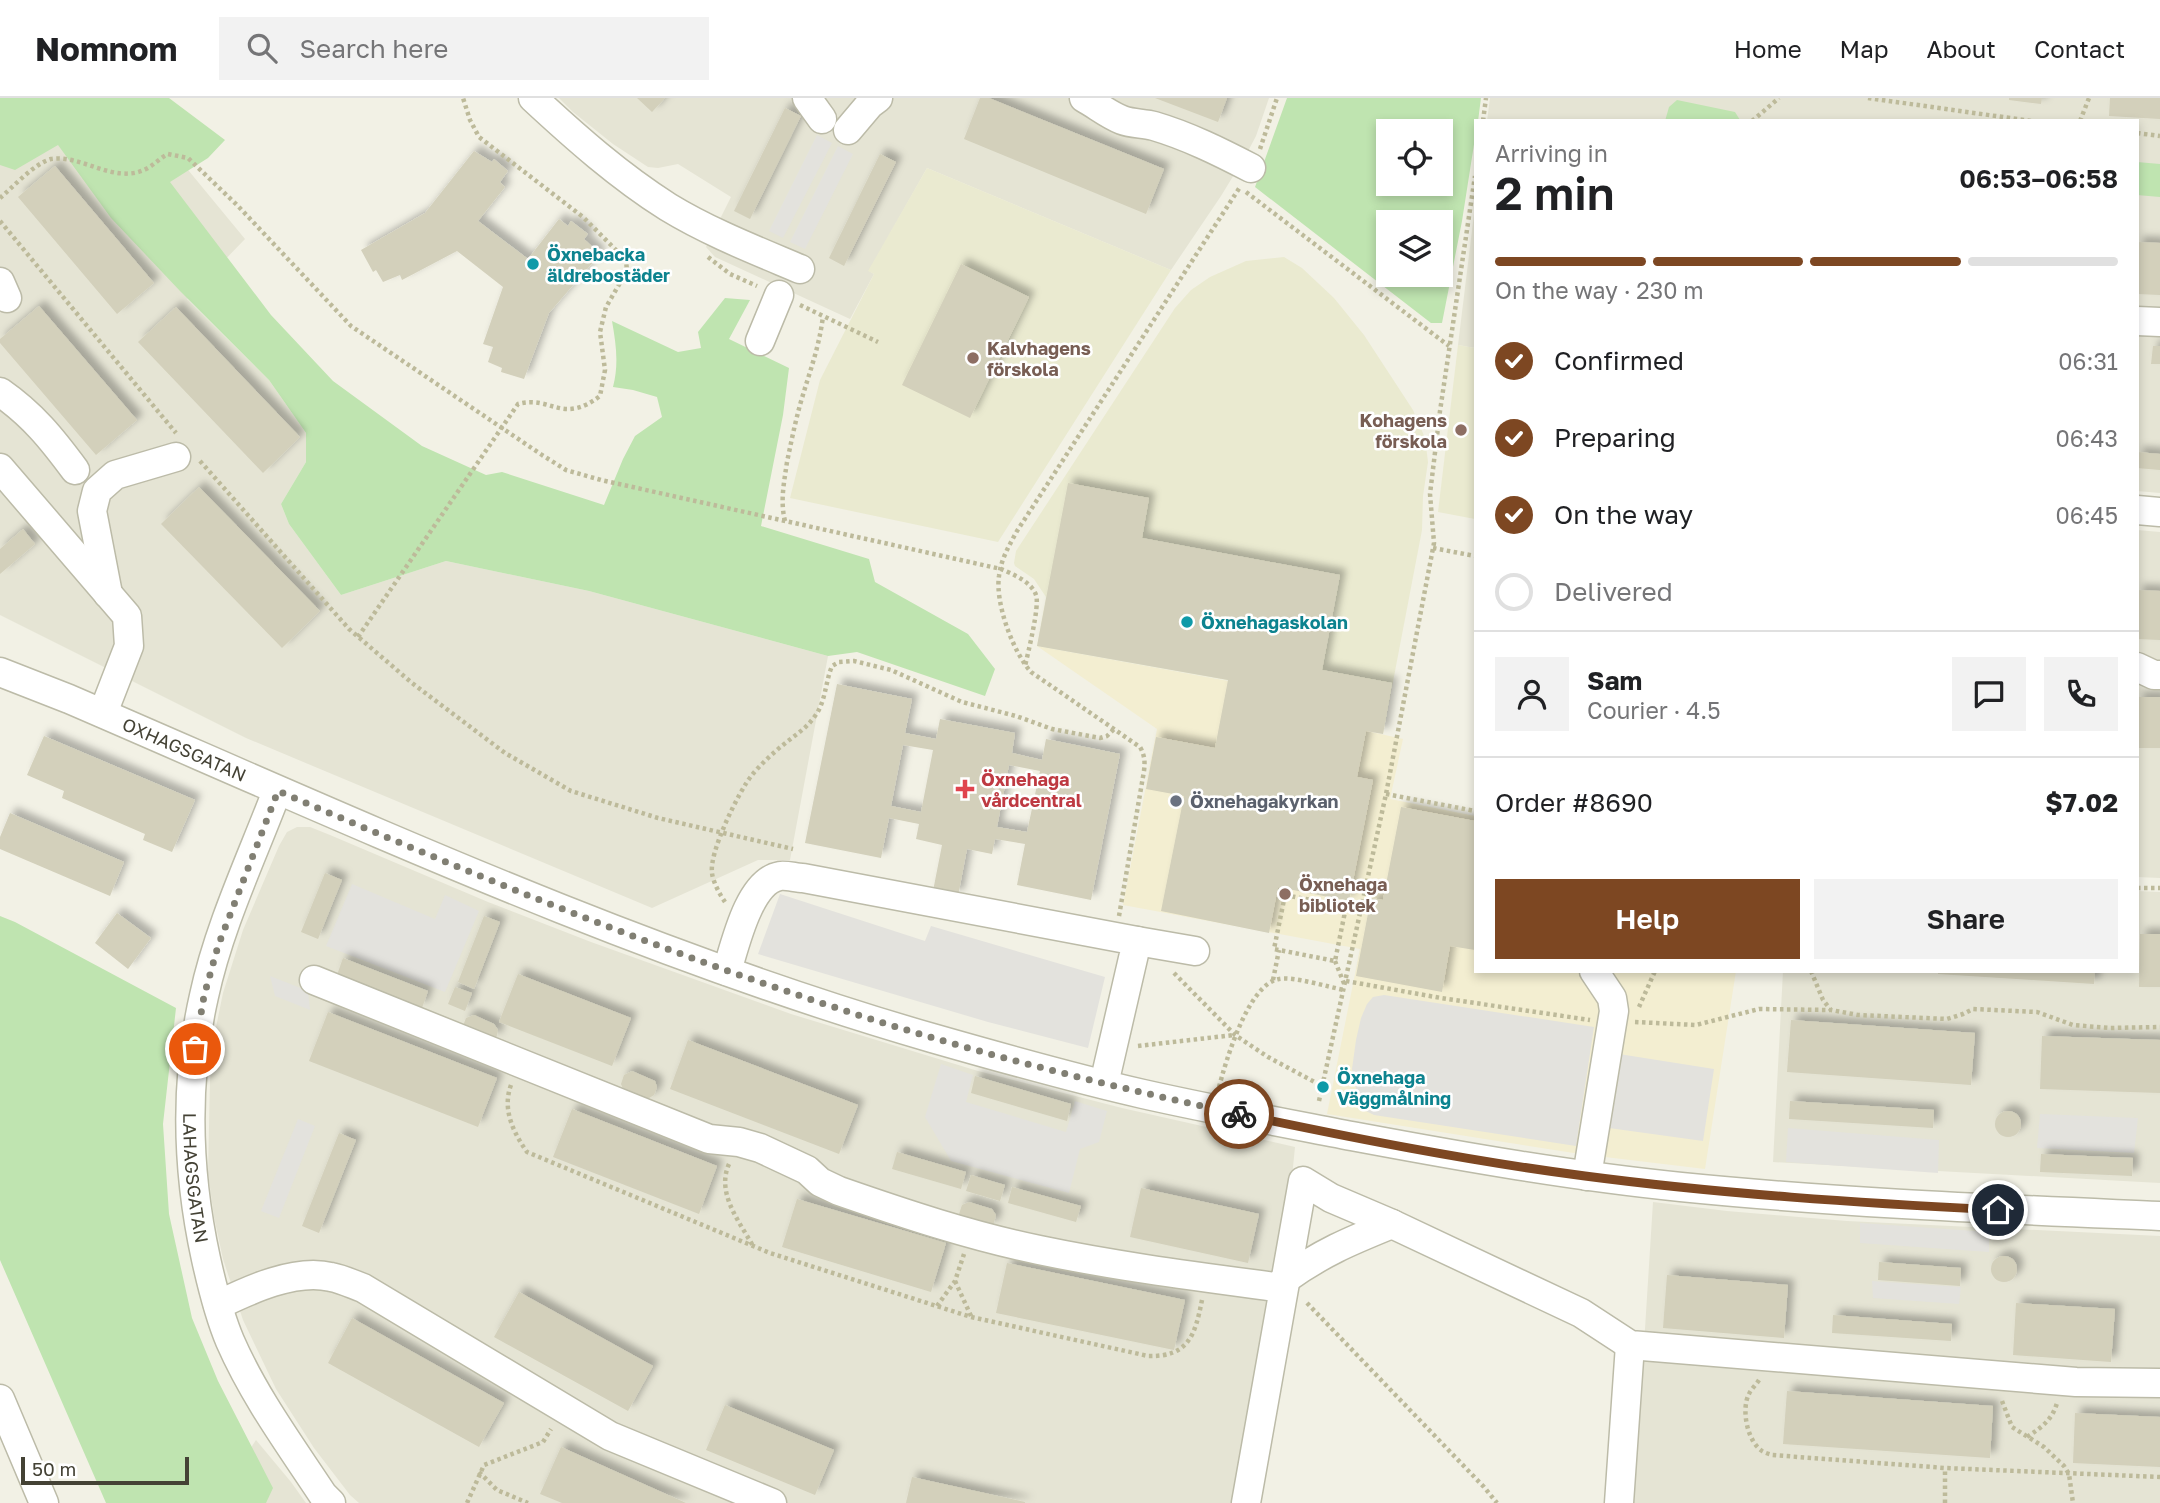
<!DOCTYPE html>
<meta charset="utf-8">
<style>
:root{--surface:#fff;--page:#f2f2f2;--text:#202124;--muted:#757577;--line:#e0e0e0;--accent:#7d4722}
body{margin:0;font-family:"Golos Text",sans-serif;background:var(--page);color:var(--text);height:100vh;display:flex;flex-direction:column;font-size:26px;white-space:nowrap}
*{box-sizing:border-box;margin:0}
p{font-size:23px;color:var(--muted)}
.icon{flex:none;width:38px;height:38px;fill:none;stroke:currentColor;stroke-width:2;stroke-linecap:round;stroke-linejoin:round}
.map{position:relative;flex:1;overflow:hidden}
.details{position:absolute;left:1474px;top:21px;width:665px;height:854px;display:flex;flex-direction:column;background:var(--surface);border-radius:0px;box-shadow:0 4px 10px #0003}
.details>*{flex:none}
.controls{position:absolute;left:1376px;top:21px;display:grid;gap:14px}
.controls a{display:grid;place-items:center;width:77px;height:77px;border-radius:0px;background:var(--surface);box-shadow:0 4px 10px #0003;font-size:35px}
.scale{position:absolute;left:21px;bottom:18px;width:168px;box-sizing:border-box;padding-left:7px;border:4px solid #444235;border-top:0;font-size:19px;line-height:24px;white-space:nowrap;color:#444235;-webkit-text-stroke:5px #fff;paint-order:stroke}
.pin{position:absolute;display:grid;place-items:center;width:60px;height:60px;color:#fff;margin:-30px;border:4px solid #fff;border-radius:50%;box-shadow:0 2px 7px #0007}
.courier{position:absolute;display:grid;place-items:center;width:70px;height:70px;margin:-35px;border:5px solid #7d4722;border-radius:50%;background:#fff;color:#222;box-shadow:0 2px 9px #0007}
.head em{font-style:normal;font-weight:600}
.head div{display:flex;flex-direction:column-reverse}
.head{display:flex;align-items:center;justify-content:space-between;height:119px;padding:0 21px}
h1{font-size:46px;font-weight:600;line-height:52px}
.bar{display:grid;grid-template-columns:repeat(4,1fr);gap:10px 7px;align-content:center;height:84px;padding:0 21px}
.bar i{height:9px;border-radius:5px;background:var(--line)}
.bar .current{background:var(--accent)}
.bar p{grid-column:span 4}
.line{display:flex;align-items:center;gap:18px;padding:0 21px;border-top:2px solid var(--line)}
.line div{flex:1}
.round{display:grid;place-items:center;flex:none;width:74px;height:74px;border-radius:0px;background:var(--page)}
ol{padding:0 21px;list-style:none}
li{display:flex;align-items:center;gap:21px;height:77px}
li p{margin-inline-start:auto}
li .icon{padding:7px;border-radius:50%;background:var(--accent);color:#fff;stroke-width:4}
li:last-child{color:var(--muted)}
li i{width:38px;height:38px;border:4px solid var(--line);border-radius:50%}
.action{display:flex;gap:14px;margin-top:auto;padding:14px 21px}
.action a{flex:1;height:80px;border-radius:0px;background:var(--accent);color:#fff;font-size:28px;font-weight:600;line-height:80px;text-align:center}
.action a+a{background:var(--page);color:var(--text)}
header{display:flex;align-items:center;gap:42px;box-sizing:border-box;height:98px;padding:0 35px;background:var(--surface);border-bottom:2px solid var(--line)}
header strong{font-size:33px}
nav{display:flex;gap:38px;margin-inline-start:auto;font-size:24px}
.search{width:490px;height:63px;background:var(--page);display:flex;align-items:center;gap:18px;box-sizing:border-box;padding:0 24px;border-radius:0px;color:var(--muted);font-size:26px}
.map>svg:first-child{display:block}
</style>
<header>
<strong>Nomnom</strong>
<div class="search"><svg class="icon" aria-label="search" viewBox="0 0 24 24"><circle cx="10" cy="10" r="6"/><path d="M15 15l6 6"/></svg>Search here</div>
<nav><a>Home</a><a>Map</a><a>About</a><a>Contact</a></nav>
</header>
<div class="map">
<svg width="2160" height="1405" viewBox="0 0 2160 1405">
<defs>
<filter id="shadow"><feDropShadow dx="6" dy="-6" stdDeviation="3.5" flood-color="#0004"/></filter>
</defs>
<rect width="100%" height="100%" fill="#f2f1e5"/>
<g fill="#e5e4d4">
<polygon points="0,0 184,67 245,141 187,201 269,282 306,335 306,364 281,406 289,426 341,497 446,463 589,493 828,558 790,762 758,762 652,810 246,640 0,517"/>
<polygon points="559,0 1269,0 1256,38 1246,57 1221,98 1171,172 927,70 869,173 874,176 850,221 715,159 706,149 731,99 678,66 658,70 648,69 613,46 573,14"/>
<polygon points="1490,0 2160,0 2160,395 2137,393 2137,23 1487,23"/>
<polygon points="1475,108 1475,250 1458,247"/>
<polygon points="2137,432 2160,434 2160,780 2137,779"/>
<polygon points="297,729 310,729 330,737 488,804 591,844 791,916 978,973 1122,1010 1295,1049 1289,1109 1234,1405 359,1405 350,1397 314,1350 276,1291 243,1222 223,1161 214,1119 208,1075 210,983 214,939 223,895 243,832 279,748 287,734"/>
<polygon points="2137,793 2160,794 2160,1085 1773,1064 1783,873 2137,873"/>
<polygon points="1653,1104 1727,1113 1847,1123 2160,1138 2160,1405 1634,1405"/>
<polygon points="256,1342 291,1384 306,1405 215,1405"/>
</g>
<polygon fill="#f3eed1" points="1037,548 1371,609 1367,633 1403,641 1390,701 1475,718 1475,873 1736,873 1705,1071 1580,1056 1327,1016 1360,851 1123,807 1157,631"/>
<g fill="#eaead0">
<polygon points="927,70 1171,172 998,444 790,400 820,282 874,176 868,173"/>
<polygon points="1284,159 1302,170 1334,200 1364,237 1413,312 1425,340 1428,364 1423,398 1422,432 1383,636 1370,608 1037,548 1046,499 1034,481 1015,468 1014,465 1016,453 1175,210 1191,192 1210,179 1246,163"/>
<polygon points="1458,247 1475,250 1475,421 1438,414"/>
</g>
<g fill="#bfe4b0" fill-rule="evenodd">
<path d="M0 0H169L225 42 208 60 170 84 271 217 333 283 422 348 486 377 502 374 604 407 623 361 635 338 662 319 657 299 633 292 613 289C619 266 616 246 612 223L678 254 701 250 698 234 725 200 750 202 729 241 789 270 783 317 761 428 869 461 875 484 968 536 995 571 985 598 857 554 828 558 589 493 446 463 341 497 289 426 281 406 306 364V335L269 282 180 193 111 120 58 47 15 72 0 67Z"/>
<path d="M1287 0H1481L1478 23H1475V40L1462 123 1442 225H1431L1255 89ZM1388 33H1440V86H1388ZM1388 124H1440V177H1388Z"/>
<polygon points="1677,2 1735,14 1740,22 1665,23 1669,9"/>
<polygon points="2137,64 2160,66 2160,99 2137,97"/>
<polygon points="0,818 15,824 176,910 163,1026 169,1116 192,1220 218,1283 273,1390 266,1405 106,1405 0,1162"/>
</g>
<g fill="#e3e2dd">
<polygon points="817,37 832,45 783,140 769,133"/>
<polygon points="838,48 853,56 805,151 790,144"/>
<polygon points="352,786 435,821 445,797 479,813 445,894 326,848"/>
<polygon points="780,796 925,843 931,828 1105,879 1088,950 988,924 758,856"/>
<polygon points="270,878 308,893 310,912 275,898"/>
<polygon points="1384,897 1594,929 1576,1048 1374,1017 1364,1012 1358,1000 1352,971 1356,942 1361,920 1367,906 1373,899"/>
<polygon points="1619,956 1714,971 1703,1043 1609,1030"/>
<polygon points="941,966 973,977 966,1004 1066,1034 1075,1003 1107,1013 1099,1044 1080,1051 1069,1095 951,1063 925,1019"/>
<polygon points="2040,1016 2138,1020 2134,1055 2037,1050"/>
<polygon points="298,1021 315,1028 279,1120 261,1113"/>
<polygon points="1788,1030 1939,1042 1938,1075 1786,1064"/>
<polygon points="1860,1125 1989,1134 1989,1154 1860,1145"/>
<polygon points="1872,1183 1961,1189 1959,1206 1873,1200"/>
</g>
<g fill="#d3d0bb" fill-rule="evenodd" filter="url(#shadow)">
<polygon points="637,0 665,0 652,14"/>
<polygon points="980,0 989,0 1164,71 1146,116 964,41"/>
<polygon points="1155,0 1227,0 1218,24"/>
<polygon points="2009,0 2042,0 2041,6 2009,2"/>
<polygon points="2110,0 2160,0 2160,21 2109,18"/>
<polygon points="785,10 801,18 750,121 734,113"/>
<polygon points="474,53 492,64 494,61 508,73 500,84 505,89 478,123 528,161 559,121 568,128 571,123 588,136 584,141 600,156 549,215 524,281 501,274 502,270 488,264 493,249 483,246 503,189 457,153 402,182 400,177 383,184 376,172 373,174 361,152 425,115"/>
<polygon points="880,56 896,64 844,168 829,160"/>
<polygon points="55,68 154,185 117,216 18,99"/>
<polygon points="2137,144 2160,145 2160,197 2137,196"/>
<polygon points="961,166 1029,199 970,320 902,287"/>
<polygon points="39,208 137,322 96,357 0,245 0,241"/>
<polygon points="176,209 300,339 263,375 138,244"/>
<polygon points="2153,248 2160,248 2160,266 2151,266"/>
<polygon points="2137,354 2160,356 2160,372 2137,370"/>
<polygon points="1068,385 1149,400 1142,440 1340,477 1322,572 1392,585 1383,636 1366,633 1357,679 1373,682 1349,803 1278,789 1269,835 1161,813 1184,698 1146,691 1156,639 1215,650 1228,582 1037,548"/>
<polygon points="199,389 320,513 282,550 161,426"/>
<polygon points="23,431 35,446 0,476 0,451"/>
<polygon points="2137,492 2160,493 2160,542 2137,541"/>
<path d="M837 586 912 601 905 635 936 641 940 621 1015 635 1012 655 1042 662 1046 641 1120 656 1091 802 1017 787 1025 746 995 741 992 756 967 751 958 798 933 793 942 747 916 741 919 726 889 720 881 760 805 745ZM903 647 933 652 921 714 891 708ZM1009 667 1040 673 1027 734 997 729Z"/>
<rect x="2137" y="599" width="23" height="51"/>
<polygon points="44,638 195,702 172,754 143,742 145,736 62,700 64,693 27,677"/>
<polygon points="1401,709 1475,723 1475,852 1450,848 1442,894 1356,878 1371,800 1383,802"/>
<polygon points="10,715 124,764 110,798 0,751 0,739"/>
<polygon points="325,775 342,782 318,841 301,834"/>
<polygon points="117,815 151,840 128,871 95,845"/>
<polygon points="484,818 500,824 474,891 458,884"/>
<polygon points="2140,836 2160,836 2160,889 2139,889"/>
<polygon points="343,860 428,893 422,910 337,877"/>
<polygon points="1938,873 2095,873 2094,886 1938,876"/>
<polygon points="518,876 631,920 612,968 499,924"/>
<polygon points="455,889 472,895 465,913 448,906"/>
<polygon points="328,914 497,980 478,1029 309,963"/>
<polygon points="474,917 494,926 498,932 496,941 463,928 466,920"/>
<polygon points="1791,922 1975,935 1971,987 1787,974"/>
<polygon points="2042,938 2160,942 2160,995 2040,991"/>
<polygon points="688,942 858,1007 839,1056 670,991"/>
<polygon points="632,973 655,983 657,989 654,997 646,1002 624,993 621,986 624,977"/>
<polygon points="975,978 1071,1006 1067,1023 971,995"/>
<polygon points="1790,1003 1934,1012 1933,1030 1789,1021"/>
<polygon points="572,1011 717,1068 699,1116 553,1059"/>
<circle cx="2008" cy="1026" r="13"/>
<polygon points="339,1035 356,1042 319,1135 302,1128"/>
<polygon points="897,1054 966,1074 961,1091 892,1071"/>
<polygon points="2041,1056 2133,1060 2132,1078 2040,1074"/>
<polygon points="971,1077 1005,1087 1000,1103 966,1093"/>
<polygon points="1012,1089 1081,1108 1076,1124 1008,1105"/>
<polygon points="1141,1090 1259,1116 1248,1165 1130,1139"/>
<polygon points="797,1101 946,1145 931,1194 782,1149"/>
<polygon points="969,1104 992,1111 996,1117 993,1128 964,1125 959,1116 962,1107"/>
<circle cx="2004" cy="1171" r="13"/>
<polygon points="1879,1164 1961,1170 1960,1188 1878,1182"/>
<polygon points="1007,1165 1185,1202 1174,1252 996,1215"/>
<polygon points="1667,1177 1788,1187 1784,1240 1663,1230"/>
<polygon points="519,1194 653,1268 628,1313 494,1239"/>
<polygon points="2016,1205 2115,1211 2111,1264 2013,1257"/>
<polygon points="1833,1217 1952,1226 1951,1243 1832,1235"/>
<polygon points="352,1220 504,1305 479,1349 328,1265"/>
<polygon points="1787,1293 1993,1308 1990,1360 1783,1346"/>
<polygon points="725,1307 834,1352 815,1397 706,1352"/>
<polygon points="2075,1315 2160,1319 2160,1369 2073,1365"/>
<polygon points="561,1349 686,1405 562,1405 540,1396"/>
<polygon points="912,1379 1025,1404 1025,1405 906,1405"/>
</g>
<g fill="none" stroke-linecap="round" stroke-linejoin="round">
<g stroke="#bcbba8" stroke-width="31">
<g id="minor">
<path d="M533 0C575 39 619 78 668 109 709 134 755 152 800 171"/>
<polyline points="807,0 822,21"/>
<path d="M1084 0C1097 7 1107 16 1122 22 1132 26 1144 25 1154 28 1188 38 1220 54 1251 70"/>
<polyline points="848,32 870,6 878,0"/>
<polyline points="0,184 7,200"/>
<polyline points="2137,223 2160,224"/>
<polyline points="760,243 779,197"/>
<path d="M0 294C33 317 52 341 75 372"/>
<polyline points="0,370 127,518 129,548 103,615"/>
<polyline points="2137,412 2160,414"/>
<polyline points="108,496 92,413 97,393 115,377 176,359"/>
<polyline points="2137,569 2154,577 2160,577"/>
<path id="s1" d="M0 574 69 601C352 723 634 854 932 940 1002 960 1072 980 1143 996 1214 1012 1285 1025 1357 1039 1464 1059 1572 1078 1681 1089 1840 1105 2000 1111 2160 1118"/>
<path id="s2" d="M277 693C252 759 219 828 204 898 184 986 187 1074 206 1161 212 1188 219 1217 230 1243 254 1298 290 1347 323 1397L331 1405"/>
<polyline points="1137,843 1195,853"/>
<path d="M727 873C735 847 749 783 780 778 787 777 796 780 803 780L1137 843 1104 986"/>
<path d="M314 882 709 1041 739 1044 760 1050 807 1072 820 1084 839 1093C905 1116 971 1138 1039 1152 1120 1169 1201 1179 1283 1190"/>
<polyline points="1587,1078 1614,913 1612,900 1594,873"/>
<path d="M1284 1182C1321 1155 1350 1143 1392 1126"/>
<path d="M218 1207C249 1192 296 1170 331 1179 342 1181 352 1186 363 1190L610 1338 772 1405"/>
<polyline points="0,1301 44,1405"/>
<polyline points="1246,1405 1303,1083 1331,1100 1392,1126 1581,1215 1630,1247 2076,1284 2160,1285"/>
<polyline points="1619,1405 1630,1247"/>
</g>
</g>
<g stroke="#bdba9a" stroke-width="4.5" stroke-dasharray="3.5 3.5" stroke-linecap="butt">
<polyline points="1868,0 2031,23"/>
<polyline points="1483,23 1486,0"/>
<polyline points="1752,23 1779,0"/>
<polyline points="2080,23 2089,0"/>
<polyline points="2137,35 2160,38"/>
<polyline points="1260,51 1277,0"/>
<polyline points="1246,94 1449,248"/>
<path d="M0 100C13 89 35 65 51 61 81 56 115 87 146 71 154 67 160 60 168 56L188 60 238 108 351 228 542 357 566 372 601 382 1001 471C1012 476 1031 483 1036 497 1040 507 1028 555 1025 568"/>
<polyline points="0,123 176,335"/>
<polyline points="708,159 730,176 757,188"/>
<polyline points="800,207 878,244"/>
<polyline points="200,363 349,531 412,585 505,655 571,693 658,720 793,751"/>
<path d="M785 423C780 403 784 385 787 364 791 345 795 325 800 307 809 275 819 251 823 218"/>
<polyline points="1433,450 1475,458"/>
<path d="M358 539 518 306C551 297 562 327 600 298L605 272 600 234 606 209 627 173 626 162 583 119 479 39 470 22 463 0"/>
<polyline points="1386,696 1475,713"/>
<polyline points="2137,790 2160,790"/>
<polygon points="1285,797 1346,809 1335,863 1274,851"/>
<path d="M725 804C720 797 713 784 712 775 709 754 739 693 752 677 761 666 773 655 783 647 795 637 806 631 815 618 826 603 825 585 832 568L839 564 854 563 891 572 962 604 1016 618 1052 631 1100 640 1107 638 1114 631"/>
<polyline points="1346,809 1360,812"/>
<path d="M1119 818 1144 673C1145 664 1145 658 1140 649L1031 574C1013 554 995 505 999 478 1001 461 1009 448 1017 433L1240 89"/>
<polyline points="1335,863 1345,888"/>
<polyline points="1811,873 1823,902 1831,912 1858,917 1947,921 1963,916 1973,911 2037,914 2073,927 2109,930 2160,929"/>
<polyline points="1174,875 1235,937 1268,959 1322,988"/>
<polyline points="1273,882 1279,852"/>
<polyline points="1346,883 1441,900 1590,922"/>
<polyline points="1639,909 1655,873"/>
<polyline points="1635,924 1696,927 1759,911 1830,912"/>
<polyline points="1138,948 1234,937"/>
<path d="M511 987C502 1011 513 1034 527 1054L770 1155 971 1219 1148 1258C1189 1259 1195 1237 1202 1202"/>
<path d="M1219 989C1226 963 1248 886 1279 881 1292 878 1329 889 1344 892"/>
<polyline points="1319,1003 1386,696 1434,445 1430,396 1440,313 1475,78"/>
<path d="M729 1066C716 1095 739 1123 753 1148"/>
<polyline points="955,1183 971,1218"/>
<polyline points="1307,1205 1484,1389 1497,1405"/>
<polyline points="937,1208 955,1183 964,1156"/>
<path d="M1759 1282C1756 1287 1751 1291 1749 1296 1741 1311 1747 1343 1762 1353 1765 1355 1769 1356 1772 1357L1945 1370 2160 1379"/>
<polyline points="2002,1303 2012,1329 2044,1349 2064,1368 2069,1376 2073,1405"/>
<path d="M2027 1339C2042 1329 2052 1322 2057 1305"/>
<polyline points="479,1374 497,1392 528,1405"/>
<polyline points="467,1405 484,1367 543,1344 551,1331"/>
<polyline points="1945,1405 1945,1370"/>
</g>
<use href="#minor" stroke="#fff" stroke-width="28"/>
</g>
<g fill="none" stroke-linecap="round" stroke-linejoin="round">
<path stroke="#817f73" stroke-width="7" stroke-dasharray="0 12.6" d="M195 951 204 898 218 848 278 693C448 766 619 837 795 896 940 946 1089 984 1239 1016"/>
<path stroke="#7d4722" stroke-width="9" d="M1239 1016C1353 1040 1469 1063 1585 1078 1722 1096 1860 1105 1998 1112"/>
</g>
<g fill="#0f9aa8" stroke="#fff" stroke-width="2.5">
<circle cx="533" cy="166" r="7"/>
<circle cx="1187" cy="524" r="7"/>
<circle cx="1323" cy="989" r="7"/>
</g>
<g fill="#8d6e63" stroke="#fff" stroke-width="2.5">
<circle cx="973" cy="260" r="7"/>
<circle cx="1461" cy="332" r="7"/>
<circle cx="1285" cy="796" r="7"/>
</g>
<path fill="#e0444e" stroke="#fff" stroke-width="2.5" d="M961.5 680.5h7v7h7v7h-7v7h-7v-7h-7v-7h7z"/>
<circle fill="#6b7280" stroke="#fff" stroke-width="2.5" cx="1176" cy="703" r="7"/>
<g text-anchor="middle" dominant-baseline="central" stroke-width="5" stroke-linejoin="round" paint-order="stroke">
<g font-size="18" font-weight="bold" fill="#0d838f" stroke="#fff" text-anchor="start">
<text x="547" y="156">Öxnebacka<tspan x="547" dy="21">äldrebostäder</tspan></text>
<text x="1201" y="524">Öxnehagaskolan</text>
<text x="1337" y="979">Öxnehaga<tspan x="1337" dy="21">Väggmålning</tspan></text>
</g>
<g font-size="18" font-weight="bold" fill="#785e54" stroke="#fff" text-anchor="start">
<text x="987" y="250">Kalvhagens<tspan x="987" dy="21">förskola</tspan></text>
<text x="1447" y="322" text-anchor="end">Kohagens<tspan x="1447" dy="21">förskola</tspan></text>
<text x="1299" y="786">Öxnehaga<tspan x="1299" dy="21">bibliotek</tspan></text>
</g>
<g font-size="18" fill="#444235" stroke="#fff">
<text stroke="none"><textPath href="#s1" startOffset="200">OXHAGSGATAN</textPath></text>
<text stroke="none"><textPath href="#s2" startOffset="401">LAHAGSGATAN</textPath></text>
</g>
<g font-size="18" font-weight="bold" fill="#be3a42" stroke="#fff" text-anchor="start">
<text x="981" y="681">Öxnehaga<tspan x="981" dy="21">vårdcentral</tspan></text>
</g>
<g font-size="18" font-weight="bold" fill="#5b616d" stroke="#fff" text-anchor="start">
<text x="1190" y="703">Öxnehagakyrkan</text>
</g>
</g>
</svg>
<div class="controls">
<a><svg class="icon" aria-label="locate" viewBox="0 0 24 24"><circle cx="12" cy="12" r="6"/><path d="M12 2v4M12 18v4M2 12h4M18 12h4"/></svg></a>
<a><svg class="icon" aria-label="layers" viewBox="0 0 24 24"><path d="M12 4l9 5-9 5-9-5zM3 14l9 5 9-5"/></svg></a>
</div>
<div class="scale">50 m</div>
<div class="pin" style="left:195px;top:951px;background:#ea580c"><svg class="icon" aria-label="bag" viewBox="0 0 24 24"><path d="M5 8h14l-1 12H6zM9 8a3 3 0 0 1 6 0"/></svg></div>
<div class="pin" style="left:1998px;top:1112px;background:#1f2937"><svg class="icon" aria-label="home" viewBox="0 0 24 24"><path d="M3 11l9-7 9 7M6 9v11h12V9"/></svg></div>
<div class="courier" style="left:1239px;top:1016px"><svg class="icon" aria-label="bike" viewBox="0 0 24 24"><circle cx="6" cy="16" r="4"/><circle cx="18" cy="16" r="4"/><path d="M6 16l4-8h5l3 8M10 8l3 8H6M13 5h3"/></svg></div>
<section class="details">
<div class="head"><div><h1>2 min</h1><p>Arriving in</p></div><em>06:53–06:58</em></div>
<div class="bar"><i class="current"></i><i class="current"></i><i class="current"></i><i></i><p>On the way · 230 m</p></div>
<ol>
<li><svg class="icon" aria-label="check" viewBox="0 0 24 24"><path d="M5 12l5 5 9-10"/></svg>Confirmed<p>06:31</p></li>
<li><svg class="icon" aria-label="check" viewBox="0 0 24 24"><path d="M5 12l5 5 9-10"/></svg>Preparing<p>06:43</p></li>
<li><svg class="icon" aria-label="check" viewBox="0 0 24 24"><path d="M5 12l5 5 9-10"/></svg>On the way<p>06:45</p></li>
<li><i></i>Delivered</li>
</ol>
<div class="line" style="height:126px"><a class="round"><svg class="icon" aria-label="person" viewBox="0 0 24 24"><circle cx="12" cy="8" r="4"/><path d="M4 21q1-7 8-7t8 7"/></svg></a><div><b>Sam</b><p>Courier · 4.5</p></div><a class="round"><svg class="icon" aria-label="chat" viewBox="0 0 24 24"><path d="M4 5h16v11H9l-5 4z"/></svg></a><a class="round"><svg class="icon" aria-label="phone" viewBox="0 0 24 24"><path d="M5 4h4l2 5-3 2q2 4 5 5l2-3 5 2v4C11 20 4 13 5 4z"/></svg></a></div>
<div class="line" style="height:91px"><div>Order #8690</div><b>$7.02</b></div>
<div class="action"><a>Help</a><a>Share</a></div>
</section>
</div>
